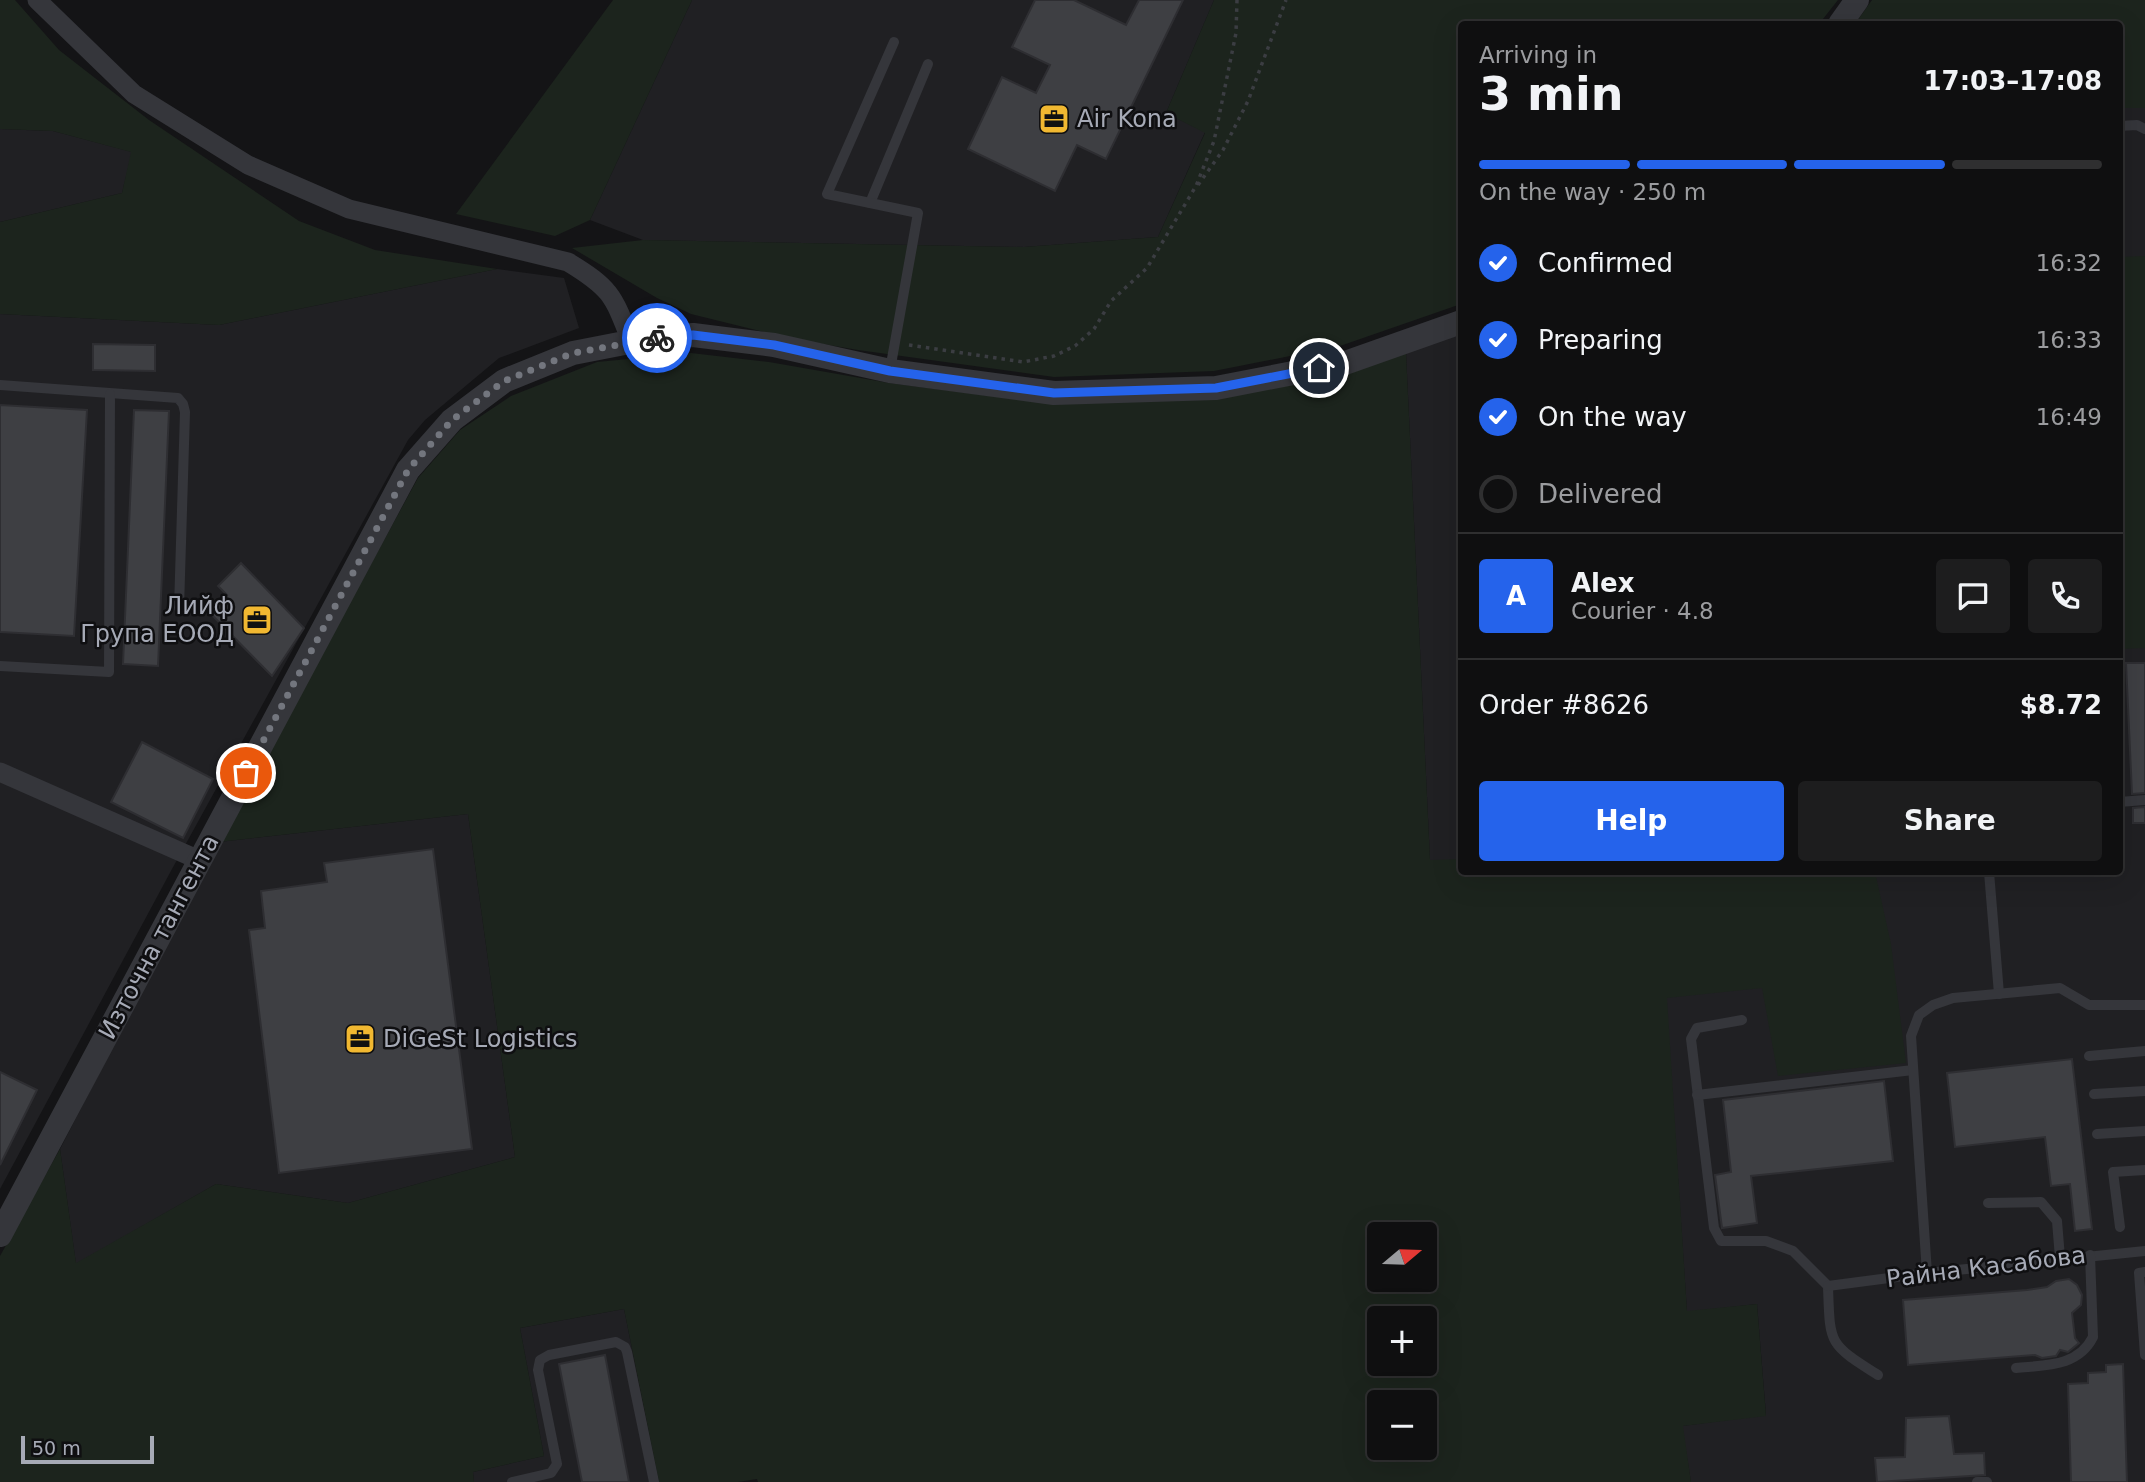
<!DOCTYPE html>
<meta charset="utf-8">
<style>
:root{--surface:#0f0f10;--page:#1d1d1e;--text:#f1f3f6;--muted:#9b9c9f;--line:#2f2f30;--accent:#2563eb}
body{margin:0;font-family:"DejaVu Sans",sans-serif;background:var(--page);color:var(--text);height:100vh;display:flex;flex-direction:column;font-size:26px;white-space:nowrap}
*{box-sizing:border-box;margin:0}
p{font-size:23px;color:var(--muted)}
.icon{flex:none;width:38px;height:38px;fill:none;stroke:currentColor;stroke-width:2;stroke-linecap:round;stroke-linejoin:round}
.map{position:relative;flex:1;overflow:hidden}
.side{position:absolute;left:1458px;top:21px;width:665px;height:854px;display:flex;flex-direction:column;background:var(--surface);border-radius:7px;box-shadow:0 7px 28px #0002,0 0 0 2px var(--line)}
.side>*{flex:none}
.needle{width:46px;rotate:71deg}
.fabs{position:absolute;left:1367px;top:1222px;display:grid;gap:14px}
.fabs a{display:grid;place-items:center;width:70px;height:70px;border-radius:7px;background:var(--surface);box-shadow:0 7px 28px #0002,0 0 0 2px var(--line);font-size:35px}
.scale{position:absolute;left:21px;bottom:18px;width:133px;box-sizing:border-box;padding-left:7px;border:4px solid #a6aab6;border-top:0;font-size:19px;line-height:24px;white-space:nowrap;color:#a6aab6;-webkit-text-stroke:5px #0f0f11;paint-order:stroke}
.pin{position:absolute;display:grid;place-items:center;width:60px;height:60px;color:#fff;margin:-30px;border:4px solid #fff;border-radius:50%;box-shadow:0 2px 7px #0007}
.courier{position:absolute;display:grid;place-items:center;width:70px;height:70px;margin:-35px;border:5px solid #2563eb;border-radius:50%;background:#fff;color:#222;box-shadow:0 2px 9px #0007}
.headline em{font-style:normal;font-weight:700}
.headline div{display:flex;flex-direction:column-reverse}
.headline{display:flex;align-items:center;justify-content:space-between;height:119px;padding:0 21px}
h1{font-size:46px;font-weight:700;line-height:52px}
.bar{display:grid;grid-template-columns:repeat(4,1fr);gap:10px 7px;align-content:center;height:84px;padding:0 21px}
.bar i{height:9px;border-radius:5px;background:var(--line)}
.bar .selected{background:var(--accent)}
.bar p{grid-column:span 4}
.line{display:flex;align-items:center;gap:18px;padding:0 21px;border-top:2px solid var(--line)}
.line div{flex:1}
.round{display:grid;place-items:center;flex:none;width:74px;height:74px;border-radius:7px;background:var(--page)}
ol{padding:0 21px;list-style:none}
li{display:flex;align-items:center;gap:21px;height:77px}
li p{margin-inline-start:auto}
li .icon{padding:7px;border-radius:50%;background:var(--accent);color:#fff;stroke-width:4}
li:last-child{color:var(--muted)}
li i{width:38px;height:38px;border:4px solid var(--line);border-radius:50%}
.action{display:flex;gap:14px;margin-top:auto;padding:14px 21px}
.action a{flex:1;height:80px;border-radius:7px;background:var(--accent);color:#fff;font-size:28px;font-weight:700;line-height:80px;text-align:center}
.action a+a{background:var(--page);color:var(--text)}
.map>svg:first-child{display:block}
</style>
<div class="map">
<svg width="2145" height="1482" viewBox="0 0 2145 1482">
<rect width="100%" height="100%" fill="#141416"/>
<g fill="#202023">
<polygon points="692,0 1214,0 1166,113 1205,132 1158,237 1024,247 643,240 590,220"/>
<polygon points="2119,108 2145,108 2145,1482 1691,1482 1682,1426 1766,1415 1757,1304 1687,1312 1666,998 1430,860 1406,353 1461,330 1461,872 2119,872"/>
<polygon points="0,129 53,131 132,152 122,193 0,222"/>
<polygon points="497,269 564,278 579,328 499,358 425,420 408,440 172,869 0,1189 0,314 219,325"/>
<polygon points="468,814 515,1157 348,1203 216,1184 76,1264 60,1149 219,842"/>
<polygon points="624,1309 659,1482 474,1482 473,1472 544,1456 520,1328"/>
</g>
<g fill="#1c241d" fill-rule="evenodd">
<polygon points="0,0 15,0 59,50 149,120 299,221 375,250 497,269 219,325 0,314 0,222 122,193 131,152 53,131 0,129"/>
<polygon points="613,0 692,0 590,220 555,236 456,214"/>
<polygon points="1214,0 1838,0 1819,24 1461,24 1461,304 1340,346 1214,371 1054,377 858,350 788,338 691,314 657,298 572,248 643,240 1024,247 1158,237 1205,133 1166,113"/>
<polygon points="1872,0 2145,0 2145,108 2119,108 2119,24 1855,24"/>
<polygon points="2145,256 2145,648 2119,649 2119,257"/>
<path d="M691 353 769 362 889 383 1053 404 1406 353 1430 860 1461 859V872H1875L1891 944 1906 1063 1778 1076 1762 988 1667 998 1687 1311 1757 1304 1766 1416 1683 1426 1691 1482H758L757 1479 738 1482H659L624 1309 520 1328 544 1456 473 1472 474 1482H0V1256L60 1149 76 1263 216 1184 348 1203 515 1157 468 814 219 842 418 478 460 430 511 396 597 362ZM1379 1234H1424V1279H1379ZM1379 1318H1424V1363H1379ZM1379 1402H1424V1447H1379Z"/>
</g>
<g fill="#3e3f43" stroke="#2e2e32" stroke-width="2">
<polygon points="1035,0 1074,0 1126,25 1139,0 1183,0 1106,159 1077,145 1055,191 968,149 1002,77 1036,93 1050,65 1012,47"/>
<polygon points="93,344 155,345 155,371 93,370"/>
<polygon points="0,405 87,410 74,636 0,632"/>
<polygon points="134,410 169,411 158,666 123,664"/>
<polygon points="241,563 304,628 272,676 209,612 227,595 218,586"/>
<polygon points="2126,663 2145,663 2145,793 2132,794"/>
<polygon points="142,742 213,779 183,838 111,802"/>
<polygon points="2145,807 2145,823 2133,823 2133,808"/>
<polygon points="433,849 472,1149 279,1173 249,930 265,928 261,891 327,882 324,863"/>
<polygon points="2072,1059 2092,1229 2075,1231 2070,1184 2051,1186 2045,1137 1955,1147 1947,1073"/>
<polygon points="0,1072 37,1090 0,1165"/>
<polygon points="1884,1081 1893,1161 1751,1176 1757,1223 1722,1228 1715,1175 1731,1172 1723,1100"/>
<polygon points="2069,1279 2077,1285 2082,1295 2081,1305 2072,1313 2075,1338 2079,1343 2068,1352 2060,1350 2056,1356 2042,1358 2035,1355 1908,1365 1903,1300 2027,1290 2047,1287 2056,1281"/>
<polygon points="605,1355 629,1482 582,1482 559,1364"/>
<polygon points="2123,1364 2127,1482 2071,1482 2068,1384 2088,1383 2088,1373 2106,1372 2106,1365"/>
<polygon points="1949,1416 1954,1454 1984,1453 1985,1475 1877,1482 1875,1458 1905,1457 1906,1418"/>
</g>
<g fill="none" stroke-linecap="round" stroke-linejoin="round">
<g stroke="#3b3d42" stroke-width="3.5" stroke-dasharray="3.5 5" stroke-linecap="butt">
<polyline points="1198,185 1223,150 1248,101 1286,0"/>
<polyline points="909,345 1023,362 1054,356 1075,346 1094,329 1111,301 1147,268 1196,186 1214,141 1236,33 1237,0"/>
</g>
<g stroke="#35363b" stroke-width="10">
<polyline points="2119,126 2137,125 2145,129"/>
<polyline points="870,203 928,64"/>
<polyline points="890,370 918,213 827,194 894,42"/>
<polyline points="0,385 178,398 183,404 185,412 179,608"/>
<polyline points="0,666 109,672 110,394"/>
<polyline points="2119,802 2145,800"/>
<polyline points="1989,872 1999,994"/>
<path d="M1742 1020 1697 1028 1691 1039 1714 1228 1721 1241H1766L1793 1251 1828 1286C1830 1345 1828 1343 1878 1375"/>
<polyline points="2089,1056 2145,1051"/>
<polyline points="2094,1094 2145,1091"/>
<polyline points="1697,1095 1913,1070"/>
<polyline points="2097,1134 2145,1131"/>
<polyline points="1988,1203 2041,1202 2057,1221 2060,1258"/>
<polyline points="2120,1227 2113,1172 2145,1170"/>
<polyline points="2145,1272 2139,1273 2145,1355"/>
<polyline points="1927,1273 1911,1036 1919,1015 1933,1005 1953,998 2060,988 2089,1005 2145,1005"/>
<polyline points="1828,1286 1927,1273 2145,1251"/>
<path d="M2016 1368C2045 1365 2078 1367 2093 1337L2090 1255"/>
<polyline points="512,1482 551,1473 557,1464 538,1370 540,1360 549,1355 616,1342 625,1347 627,1352 654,1482"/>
<polyline points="1977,1482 1987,1482"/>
</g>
<g stroke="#35363b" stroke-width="19">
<path d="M37 0 134 94 248 165 349 209 568 262C611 288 613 295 631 341"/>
<polyline points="0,772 199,860"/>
</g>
<g stroke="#35363b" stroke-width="24">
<polyline points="1840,24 1857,0"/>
<polyline points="0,1235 408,470 452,420 504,381 573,353 650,338 693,335 774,345 890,371 1054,393 1216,388 1345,363 1461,322"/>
</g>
</g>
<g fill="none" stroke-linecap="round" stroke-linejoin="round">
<polyline stroke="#73767e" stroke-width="7" stroke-dasharray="0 12.6" points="246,773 408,470 452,420 504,381 573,353 657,338"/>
<polyline stroke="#2563eb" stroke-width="9" points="657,338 693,335 774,345 890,371 1054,393 1216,388 1319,368"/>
</g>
<defs>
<g id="office-square" transform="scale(1.575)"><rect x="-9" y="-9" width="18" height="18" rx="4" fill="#f1b831" stroke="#0f0f11"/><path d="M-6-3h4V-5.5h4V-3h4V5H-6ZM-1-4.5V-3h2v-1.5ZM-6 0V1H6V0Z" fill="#111"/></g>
</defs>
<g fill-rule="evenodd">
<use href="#office-square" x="1054" y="119"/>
<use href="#office-square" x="257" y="620"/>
<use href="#office-square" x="360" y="1039"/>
</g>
<g text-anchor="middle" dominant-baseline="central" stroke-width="5" stroke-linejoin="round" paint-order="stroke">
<g font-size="24" fill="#a6aab6" stroke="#0f0f11" text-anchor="start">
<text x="1077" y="119">Air Kona</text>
<text x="234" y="606" text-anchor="end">Лийф<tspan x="234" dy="28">Група ЕООД</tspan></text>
<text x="383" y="1039">DiGeSt Logistics</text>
</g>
<g font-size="24" fill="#a6aab6" stroke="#0f0f11">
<text transform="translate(159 937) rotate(-62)">Източна тангента</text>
<text transform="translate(1986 1267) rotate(-7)">Райна Касабова</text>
</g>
</g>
</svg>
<div class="fabs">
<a><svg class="needle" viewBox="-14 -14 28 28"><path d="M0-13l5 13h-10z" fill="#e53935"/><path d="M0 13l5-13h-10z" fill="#9b9c9f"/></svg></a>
<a>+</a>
<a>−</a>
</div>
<div class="scale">50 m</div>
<div class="pin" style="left:246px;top:773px;background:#ea580c"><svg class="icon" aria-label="bag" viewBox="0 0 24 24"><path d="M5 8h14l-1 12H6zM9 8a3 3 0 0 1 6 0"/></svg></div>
<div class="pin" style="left:1319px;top:368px;background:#1f2937"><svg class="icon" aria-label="home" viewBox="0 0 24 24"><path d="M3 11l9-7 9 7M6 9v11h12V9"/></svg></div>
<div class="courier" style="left:657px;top:338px"><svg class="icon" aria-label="bike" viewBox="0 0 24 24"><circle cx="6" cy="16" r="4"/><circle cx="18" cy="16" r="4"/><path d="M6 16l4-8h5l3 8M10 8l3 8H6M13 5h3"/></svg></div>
<section class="side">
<div class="headline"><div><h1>3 min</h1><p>Arriving in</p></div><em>17:03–17:08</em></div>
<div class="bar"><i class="selected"></i><i class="selected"></i><i class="selected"></i><i></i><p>On the way · 250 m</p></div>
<ol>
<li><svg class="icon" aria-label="check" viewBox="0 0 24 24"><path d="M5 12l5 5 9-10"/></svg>Confirmed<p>16:32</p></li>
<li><svg class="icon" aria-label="check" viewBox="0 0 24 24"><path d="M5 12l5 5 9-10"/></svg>Preparing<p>16:33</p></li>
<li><svg class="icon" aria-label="check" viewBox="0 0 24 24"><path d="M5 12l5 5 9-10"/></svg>On the way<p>16:49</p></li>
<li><i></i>Delivered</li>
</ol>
<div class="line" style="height:126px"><b class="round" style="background:var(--accent);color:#fff">A</b><div><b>Alex</b><p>Courier · 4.8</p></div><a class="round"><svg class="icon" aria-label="chat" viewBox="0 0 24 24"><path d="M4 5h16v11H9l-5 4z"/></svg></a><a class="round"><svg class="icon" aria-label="phone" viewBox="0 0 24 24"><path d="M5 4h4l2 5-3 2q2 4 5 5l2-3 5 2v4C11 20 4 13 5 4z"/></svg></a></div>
<div class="line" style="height:91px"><div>Order #8626</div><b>$8.72</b></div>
<div class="action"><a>Help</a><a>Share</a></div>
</section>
</div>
